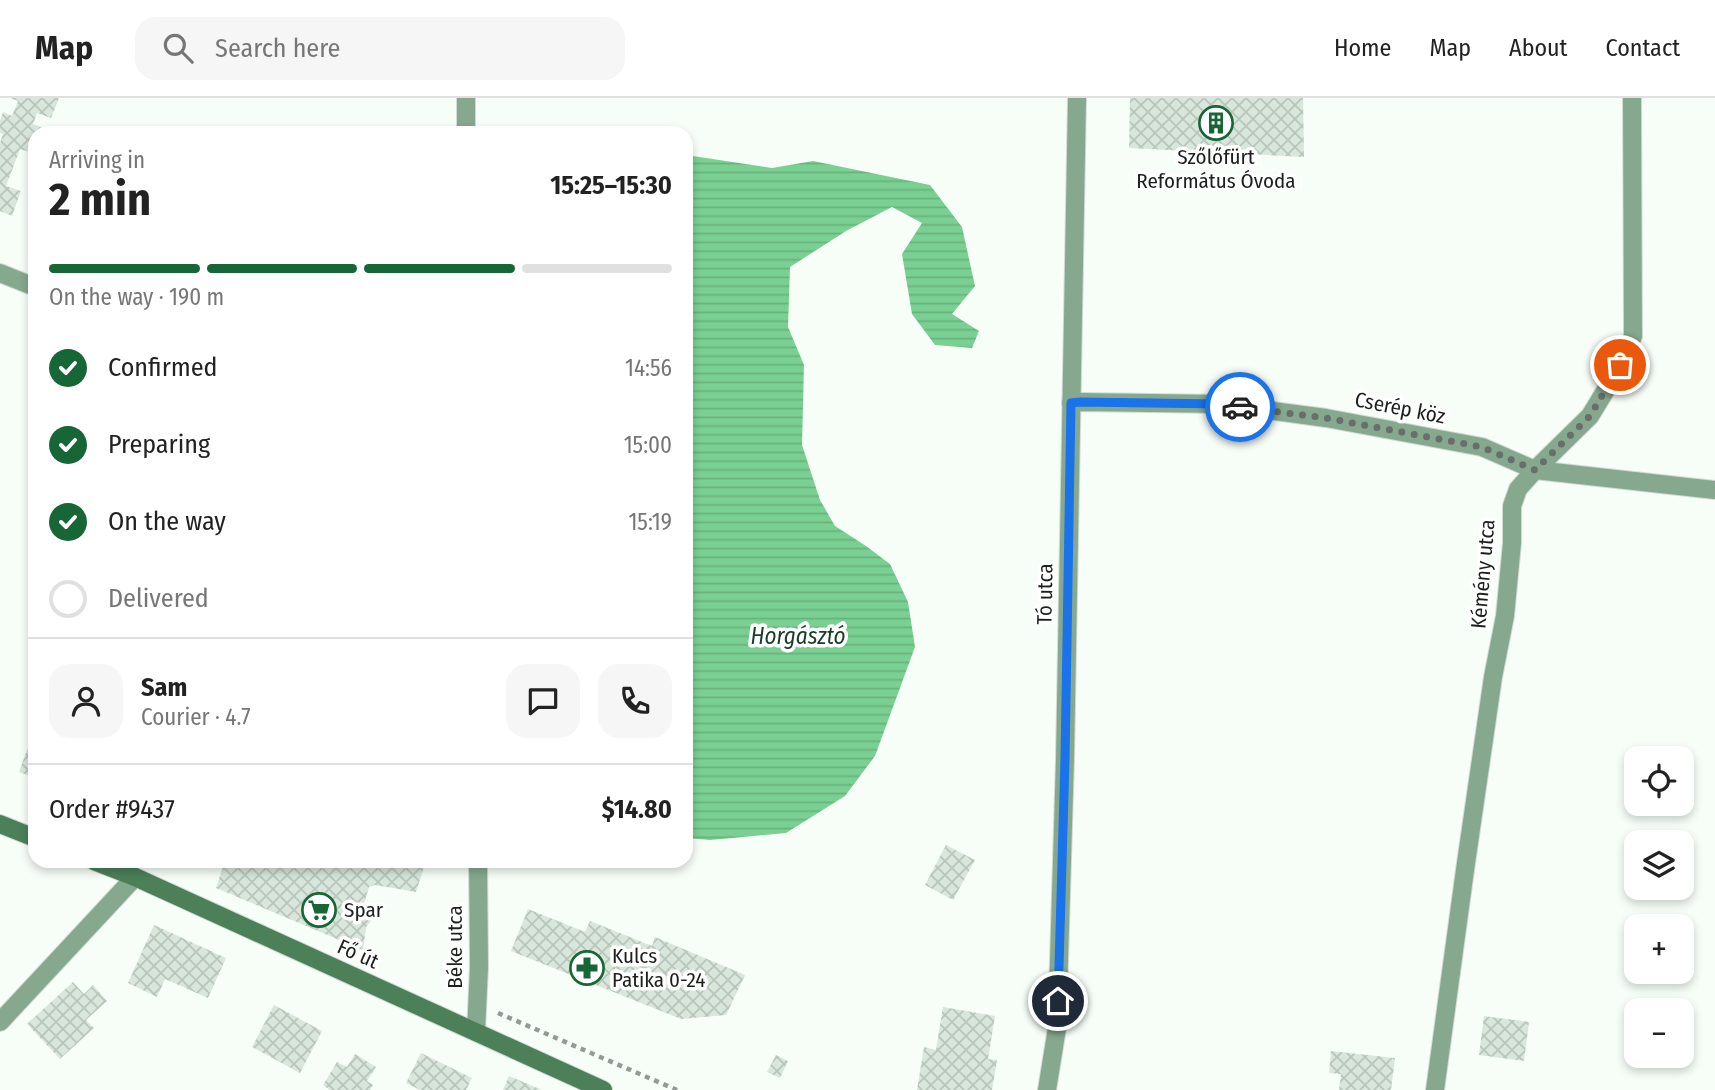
<!DOCTYPE html>
<meta charset="utf-8">
<style>
:root{--surface:#fff;--page:#f6f6f6;--text:#222;--muted:#767676;--line:#e0e0e0;--accent:#176636}
body{margin:0;font-family:"Fira Sans Condensed",sans-serif;background:var(--page);color:var(--text);height:100vh;display:flex;flex-direction:column;font-size:26px;white-space:nowrap}
*{box-sizing:border-box;margin:0}
p{font-size:23px;color:var(--muted)}
.icon{flex:none;width:38px;height:38px;fill:none;stroke:currentColor;stroke-width:2;stroke-linecap:round;stroke-linejoin:round}
.map{position:relative;flex:1;overflow:hidden}
.drawer{position:absolute;left:28px;top:28px;width:665px;height:742px;display:flex;flex-direction:column;background:var(--surface);border-radius:21px;box-shadow:0 4px 10px #0003}
.drawer>*{flex:none}
.fabs{position:absolute;left:1624px;top:648px;display:grid;gap:14px}
.fabs a{display:grid;place-items:center;width:70px;height:70px;border-radius:14px;background:var(--surface);box-shadow:0 4px 10px #0003;font-size:35px}
.pin{position:absolute;display:grid;place-items:center;width:60px;height:60px;color:#fff;margin:-30px;border:4px solid #fff;border-radius:50%;box-shadow:0 2px 7px #0007}
.courier{position:absolute;display:grid;place-items:center;width:70px;height:70px;margin:-35px;border:5px solid #1a73e8;border-radius:50%;background:#fff;color:#222;box-shadow:0 2px 9px #0007}
.headline em{font-style:normal;font-weight:700}
.headline div{display:flex;flex-direction:column-reverse}
.headline{display:flex;align-items:center;justify-content:space-between;height:119px;padding:0 21px}
h1{font-size:46px;font-weight:700;line-height:52px}
.bar{display:grid;grid-template-columns:repeat(4,1fr);gap:10px 7px;align-content:center;height:84px;padding:0 21px}
.bar i{height:9px;border-radius:5px;background:var(--line)}
.bar .current{background:var(--accent)}
.bar p{grid-column:span 4}
.line{display:flex;align-items:center;gap:18px;padding:0 21px;border-top:2px solid var(--line)}
.line div{flex:1}
.round{display:grid;place-items:center;flex:none;width:74px;height:74px;border-radius:21px;background:var(--page)}
ol{padding:0 21px;list-style:none}
li{display:flex;align-items:center;gap:21px;height:77px}
li p{margin-inline-start:auto}
li .icon{padding:7px;border-radius:50%;background:var(--accent);color:#fff;stroke-width:4}
li:last-child{color:var(--muted)}
li i{width:38px;height:38px;border:4px solid var(--line);border-radius:50%}
header{display:flex;align-items:center;gap:42px;box-sizing:border-box;height:98px;padding:0 35px;background:var(--surface);border-bottom:2px solid var(--line)}
header strong{font-size:33px}
nav{display:flex;gap:38px;margin-inline-start:auto;font-size:24px}
.search{width:490px;height:63px;background:var(--page);display:flex;align-items:center;gap:18px;box-sizing:border-box;padding:0 24px;border-radius:21px;color:var(--muted);font-size:26px}
.map>svg:first-child{display:block}
</style>
<header>
<strong>Map</strong>
<div class="search"><svg class="icon" aria-label="search" viewBox="0 0 24 24"><circle cx="10" cy="10" r="6"/><path d="M15 15l6 6"/></svg>Search here</div>
<nav><a>Home</a><a>Map</a><a>About</a><a>Contact</a></nav>
</header>
<div class="map">
<svg width="1715" height="992" viewBox="0 0 1715 992">
<defs>
<pattern id="water-rules" width="6" height="5" patternUnits="userSpaceOnUse" patternTransform="scale(1.75)"><rect width="6" height="5" fill="#7ad092"/><path d="M0 2.5h6" fill="none" stroke="#69b27d"/></pattern>
<pattern id="building-cross-hatch" width="8" height="8" patternUnits="userSpaceOnUse" patternTransform="scale(1.75)"><rect width="8" height="8" fill="#d8e6db"/><path d="M0 0l8 8M0 8l8-8" fill="none" stroke="#b9c5bb"/></pattern>
</defs>
<rect width="100%" height="100%" fill="#f6fef7"/>
<polygon fill="url(#water-rules)" points="686,57 772,70 813,63 930,87 962,129 975,188 952,216 979,233 972,250 935,247 912,216 902,156 922,125 892,109 846,133 790,169 788,229 804,267 802,347 820,402 835,428 866,448 890,466 908,504 915,549 875,658 845,698 786,735 710,742 686,740"/>
<g fill="url(#building-cross-hatch)">
<polygon points="10,0 59,0 51,20 37,15 33,26 46,31 44,35 35,35 35,56 20,51 6,88 21,93 12,118 0,113 0,45 3,36 0,35 0,23 3,14 12,18 18,3"/>
<polygon points="1130,0 1303,0 1304,59 1129,50"/>
<polygon points="35,630 35,680 19,674"/>
<polygon points="946,747 975,762 953,802 925,787"/>
<polygon points="225,763 307,763 326,769 328,763 404,763 424,769 416,794 375,787 369,789 364,806 375,818 366,829 363,852 216,790"/>
<polygon points="528,811 585,834 590,823 652,848 655,839 745,877 726,917 681,921 511,853"/>
<polygon points="154,827 226,860 208,900 165,881 157,899 128,885"/>
<polygon points="73,884 84,896 93,887 107,903 86,922 94,930 60,961 27,926"/>
<polygon points="274,907 322,933 300,975 252,949"/>
<polygon points="943,909 995,918 988,961 997,962 992,992 917,992 924,949 936,952"/>
<polygon points="1484,918 1529,924 1524,963 1479,957"/>
<polygon points="1331,953 1395,960 1391,992 1339,992 1341,976 1329,975"/>
<polygon points="421,955 472,980 466,992 420,992 406,985"/>
<polygon points="355,956 376,969 367,983 373,987 370,992 330,992 323,987 337,964 347,969"/>
<polygon points="776,957 788,963 780,980 767,974"/>
<polygon points="509,978 542,992 503,992"/>
</g>
<g fill="none" stroke-linecap="round" stroke-linejoin="round">
<g stroke="#d3dad4" stroke-width="20">
<g id="minor">
<polyline points="466,0 466,35"/>
<polyline points="0,175 35,189"/>
<polyline points="1071,305 1080,304 1221,306 1326,320 1482,349 1535,372 1715,392"/>
<polyline points="0,924 135,779"/>
<polyline points="476,934 479,869 478,763"/>
<polyline points="1047,992 1057,930 1065,661 1077,0"/>
<polyline points="1435,992 1465,772 1493,579 1505,518 1512,445 1512,408 1518,391 1535,372 1590,318 1621,267 1633,238 1632,0"/>
</g>
</g>
<g stroke="#d3dad4" stroke-width="20">
<g id="secondary">
<polyline points="0,726 35,740"/>
<polyline points="94,763 135,779 603,992"/>
</g>
</g>
<polyline stroke="#939994" stroke-width="4.5" stroke-dasharray="5 5" stroke-linecap="butt" points="498,915 677,992"/>
<use href="#minor" stroke="#86a88e" stroke-width="18"/>
<use href="#secondary" stroke="#4b8059" stroke-width="18"/>
</g>
<g fill="none" stroke-linecap="round" stroke-linejoin="round">
<polyline stroke="#686e69" stroke-width="7" stroke-dasharray="0 12.6" points="1240,309 1326,320 1482,349 1535,372 1590,318 1620,267"/>
<polyline stroke="#1a73e8" stroke-width="9" points="1058,903 1065,661 1071,305 1080,304 1221,306 1240,309"/>
</g>
<defs>
<g id="building-ring" transform="scale(1.75)"><circle r="9.5" fill="#fff" stroke="#176636" stroke-width="1.5"/><path d="M-4-6H4V6H1V3H-1V6H-4ZM-2.5-4.3h1.7v1.8h-1.7ZM.8-4.3h1.7v1.8H.8ZM-2.5-1h1.7V.8h-1.7ZM.8-1h1.7V.8H.8Z" fill="#176636"/></g>
<g id="supermarket-ring" transform="scale(1.75)"><circle r="9.5" fill="#fff" stroke="#176636" stroke-width="1.5"/><path d="M-6-5.5h2.5l.6 2H6L4.5 2H-2.5L-4.4-4H-6ZM-1.5 3.2a1.3 1.3 0 1 0 .1 0ZM3 3.2a1.3 1.3 0 1 0 .1 0Z" fill="#176636"/></g>
<g id="pharmacy-ring" transform="scale(1.75)"><circle r="9.5" fill="#fff" stroke="#176636" stroke-width="1.5"/><path d="M-2-6h4v4h4v4h-4v4h-4v-4h-4v-4h4Z" fill="#176636"/></g>
</defs>
<g fill-rule="evenodd">
<use href="#building-ring" x="1216" y="25"/>
<use href="#supermarket-ring" x="319" y="812"/>
<use href="#pharmacy-ring" x="587" y="870"/>
</g>
<g text-anchor="middle" dominant-baseline="central" stroke-width="7" stroke-linejoin="round" paint-order="stroke">
<g font-size="21" fill="#1b201c" stroke="#fff" text-anchor="start">
<text x="1216" y="59" text-anchor="middle">Szőlőfürt<tspan x="1216" dy="24">Református Óvoda</tspan></text>
<text x="344" y="812">Spar</text>
<text x="612" y="858">Kulcs<tspan x="612" dy="24">Patika 0-24</tspan></text>
</g>
<g font-size="21" fill="#1b201c" stroke="#fff">
<text transform="translate(1400 310) rotate(11)">Cserép köz</text>
<text transform="translate(1483 476) rotate(-85)">Kémény utca</text>
<text transform="translate(1045 496) rotate(-89)">Tó utca</text>
<text transform="translate(455 849) rotate(-90)">Béke utca</text>
<text transform="translate(358 856) rotate(24)">Fő út</text>
</g>
<g font-size="23" font-style="italic" fill="#193d24" stroke="#fff">
<text x="798" y="538">Horgásztó</text>
</g>
</g>
</svg>
<div class="fabs">
<a><svg class="icon" aria-label="locate" viewBox="0 0 24 24"><circle cx="12" cy="12" r="6"/><path d="M12 2v4M12 18v4M2 12h4M18 12h4"/></svg></a>
<a><svg class="icon" aria-label="layers" viewBox="0 0 24 24"><path d="M12 4l9 5-9 5-9-5zM3 14l9 5 9-5"/></svg></a>
<a>+</a>
<a>−</a>
</div>
<div class="pin" style="left:1620px;top:267px;background:#ea580c"><svg class="icon" aria-label="bag" viewBox="0 0 24 24"><path d="M5 8h14l-1 12H6zM9 8a3 3 0 0 1 6 0"/></svg></div>
<div class="pin" style="left:1058px;top:903px;background:#1f2937"><svg class="icon" aria-label="home" viewBox="0 0 24 24"><path d="M3 11l9-7 9 7M6 9v11h12V9"/></svg></div>
<div class="courier" style="left:1240px;top:309px"><svg class="icon" aria-label="car" viewBox="0 0 24 24"><path d="M5 17H2v-5l4-1 3-4h7l3 4 3 1v5h-3M9 17h6M6 11h13"/><circle cx="7" cy="17" r="2"/><circle cx="17" cy="17" r="2"/></svg></div>
<section class="drawer">
<div class="headline"><div><h1>2 min</h1><p>Arriving in</p></div><em>15:25–15:30</em></div>
<div class="bar"><i class="current"></i><i class="current"></i><i class="current"></i><i></i><p>On the way · 190 m</p></div>
<ol>
<li><svg class="icon" aria-label="check" viewBox="0 0 24 24"><path d="M5 12l5 5 9-10"/></svg>Confirmed<p>14:56</p></li>
<li><svg class="icon" aria-label="check" viewBox="0 0 24 24"><path d="M5 12l5 5 9-10"/></svg>Preparing<p>15:00</p></li>
<li><svg class="icon" aria-label="check" viewBox="0 0 24 24"><path d="M5 12l5 5 9-10"/></svg>On the way<p>15:19</p></li>
<li><i></i>Delivered</li>
</ol>
<div class="line" style="height:126px"><a class="round"><svg class="icon" aria-label="person" viewBox="0 0 24 24"><circle cx="12" cy="8" r="4"/><path d="M4 21q1-7 8-7t8 7"/></svg></a><div><b>Sam</b><p>Courier · 4.7</p></div><a class="round"><svg class="icon" aria-label="chat" viewBox="0 0 24 24"><path d="M4 5h16v11H9l-5 4z"/></svg></a><a class="round"><svg class="icon" aria-label="phone" viewBox="0 0 24 24"><path d="M5 4h4l2 5-3 2q2 4 5 5l2-3 5 2v4C11 20 4 13 5 4z"/></svg></a></div>
<div class="line" style="height:91px"><div>Order #9437</div><b>$14.80</b></div>
</section>
</div>
